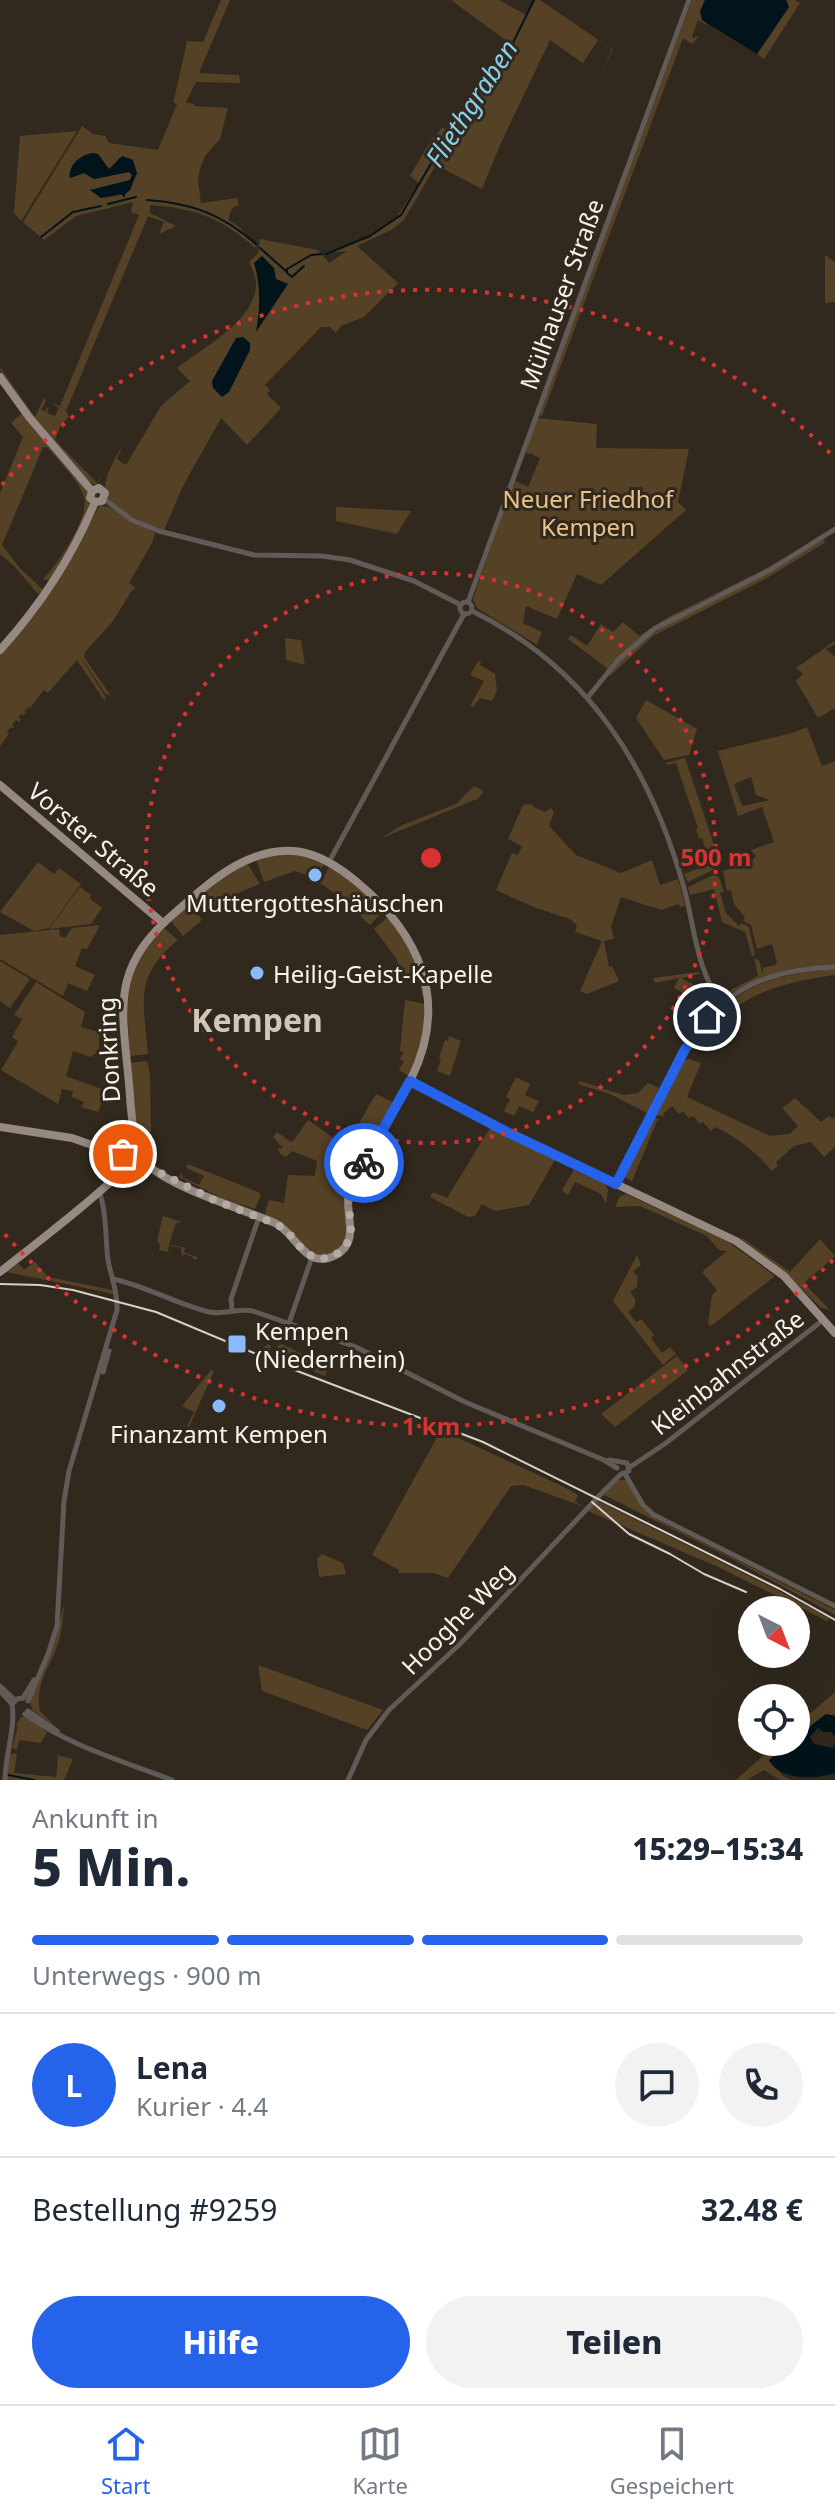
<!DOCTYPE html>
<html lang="de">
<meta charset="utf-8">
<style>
:root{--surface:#fff;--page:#f2f2f3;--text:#1f2937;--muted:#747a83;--line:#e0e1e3;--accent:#2563eb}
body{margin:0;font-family:"Noto Sans",sans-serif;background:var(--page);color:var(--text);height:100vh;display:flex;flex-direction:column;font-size:30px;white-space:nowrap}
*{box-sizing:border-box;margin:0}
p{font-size:26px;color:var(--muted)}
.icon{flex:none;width:44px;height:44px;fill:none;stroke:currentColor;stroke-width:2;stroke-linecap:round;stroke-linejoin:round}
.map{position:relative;height:1780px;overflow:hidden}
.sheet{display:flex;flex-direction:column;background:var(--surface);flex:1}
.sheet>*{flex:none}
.needle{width:52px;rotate:138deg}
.fabs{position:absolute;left:738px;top:1596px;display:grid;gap:16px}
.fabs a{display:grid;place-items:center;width:72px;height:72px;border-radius:50%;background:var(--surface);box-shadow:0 8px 32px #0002;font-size:40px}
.pin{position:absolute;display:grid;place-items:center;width:68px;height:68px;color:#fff;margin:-34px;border:4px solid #fff;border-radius:50%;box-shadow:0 2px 8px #0007}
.courier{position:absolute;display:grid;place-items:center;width:80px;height:80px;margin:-40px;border:6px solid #2563eb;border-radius:50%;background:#fff;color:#222;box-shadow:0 2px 10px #0007}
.headline em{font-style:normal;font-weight:800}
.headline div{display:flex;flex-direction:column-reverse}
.headline{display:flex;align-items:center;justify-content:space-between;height:136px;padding:0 32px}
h1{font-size:52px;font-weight:800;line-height:60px}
.bar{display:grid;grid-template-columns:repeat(4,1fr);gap:12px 8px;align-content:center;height:96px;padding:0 32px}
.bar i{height:10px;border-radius:6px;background:var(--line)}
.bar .on{background:var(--accent)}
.bar p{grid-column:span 4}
.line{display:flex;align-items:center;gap:20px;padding:0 32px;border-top:2px solid var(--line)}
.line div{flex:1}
.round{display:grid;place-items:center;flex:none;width:84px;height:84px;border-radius:42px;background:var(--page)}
.primary-button{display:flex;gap:16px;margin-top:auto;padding:16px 32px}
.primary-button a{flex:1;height:92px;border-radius:48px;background:var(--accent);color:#fff;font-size:32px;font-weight:800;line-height:92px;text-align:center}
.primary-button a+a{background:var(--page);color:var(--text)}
.dock{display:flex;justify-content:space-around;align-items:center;height:112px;border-top:2px solid var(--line);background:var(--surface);font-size:22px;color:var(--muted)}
.dock a{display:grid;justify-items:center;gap:4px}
.dock .on{color:var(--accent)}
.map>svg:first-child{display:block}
</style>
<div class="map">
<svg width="835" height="1780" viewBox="0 0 835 1780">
<rect width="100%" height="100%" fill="#31291e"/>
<g fill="#554125" fill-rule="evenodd">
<path d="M221 0H230L199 73 239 75 240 83 196 82 186 102 194 104V106L228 108 220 139 205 156 200 169 198 181 201 203 237 198 239 205 232 208 228 220 238 226 256 245 255 248C222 218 194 208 150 205V213L176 226 159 234 164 222 148 216 66 411 69 417 61 424 55 440 97 483 112 455 96 486 86 479C68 458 1 389 0 367L35 417 44 398 46 401 41 410 45 411 49 406 47 413 55 416 59 408 51 403 60 406 139 215 131 212 133 202 76 216 44 240 23 222 82 126 93 134 105 136 109 143 158 150 177 104 173 103 174 100 187 41 203 42ZM92 153 98 154 109 169 115 165 119 158H130L137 173 125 194 104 198 130 180 132 175 129 172 94 179 84 173 70 178C68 164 80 159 92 153Z"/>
<path d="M451 0H499L526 15 533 0H540L613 50 600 74 612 50 598 40 583 63 550 40 500 145 482 189 436 165 404 220 391 230 357 246 398 283 364 317 341 326 336 333 330 327H321L265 385 270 390 267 394 281 408 247 445 221 418 183 486 164 530C147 524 102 509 105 485 107 471 117 456 123 443L117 459 126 465 161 406 190 381 177 368C201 349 255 321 256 285 256 276 252 269 249 262L258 253 260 239 318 250 329 263 347 251 325 253 369 236 394 221 419 183 410 176 433 137 435 138 442 127 449 132 468 98 501 64 512 45Z"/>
<path d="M692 0H705C700 13 699 18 710 27L698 20 692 36 693 38 699 36 692 44 683 38 542 416 538 415Z"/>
<polygon points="786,0 795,0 800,3 764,59 757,54 786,11 788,6"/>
<polygon points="77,131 21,221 14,213 20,136"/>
<polygon points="825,255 835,262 835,302 825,303"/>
<path d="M0 381 83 485 88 493 90 508 50 580 43 579C56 567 91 515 84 497 78 479 59 462 47 447H43L2 545 20 568 43 590 38 594 14 566 0 554V493L23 437 11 423 22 413Z"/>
<polygon points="538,418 597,424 596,448 689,449 678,502 686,510 601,585 577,574 557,619 526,606 523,623 542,632 537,645 477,608 473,599 514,480 528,487 540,458 529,453 528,455 525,451"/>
<polygon points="100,505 109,507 155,533 152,543 129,583 136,588 132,590 113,621 85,652 84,657 111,696 105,693 80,656 106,698 104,700 77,660 48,693 44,690 30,708 27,706 28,710 24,709 26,713 24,715 21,714 18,717 21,719 19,722 16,720 12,725 14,728 10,728 7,732 9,734 0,746 0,654 33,617 54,587"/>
<polygon points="336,507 411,511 397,534 336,521"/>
<path d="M822 536C801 549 780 563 758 574 701 602 646 624 604 674L607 668 568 639 571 635 587 646 601 624 613 632 623 622 639 636 670 616 761 571Z"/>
<path d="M823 540 826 542 767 578 653 636 609 677C624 635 778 563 823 540Z"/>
<polygon points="285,638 301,640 305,665 286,660"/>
<polygon points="835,641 835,644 826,649 835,657 835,708 818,718 796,681 803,674 796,668"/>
<polygon points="478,661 481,662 480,665 495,674 497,690 492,701 480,698 473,707 470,706 484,681 470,675"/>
<polygon points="646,700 697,729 689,755 664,760 636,718"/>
<path d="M807 727 822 766 835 761V965C798 966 764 974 731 993L729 991 758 976 754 958 759 960 763 974V968L775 965 777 962 772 944 757 949 751 925 743 921 745 917 734 904 731 890 727 891 723 871 752 861 756 856 751 850 774 842 762 807 738 816 718 751 792 733ZM751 777 756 795 770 800 742 806 734 784Z"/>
<polygon points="685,758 721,866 688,882 684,874 710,864 702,838 699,839 696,829 698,828 676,763 667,765 666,763"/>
<polygon points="474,786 482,790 483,793 477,799 382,838 400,826 456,804"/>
<polygon points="532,804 534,807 545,812 551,808 554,812 549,826 576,855 621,873 652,860 660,885 678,879 685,906 680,907 679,904 661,910 621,897 611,927 614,939 604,941 609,967 612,966 619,981 587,994 580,991 602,941 575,932 577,925 570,919 536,908 496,890 512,853 518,855 522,846 508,839 523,805"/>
<polygon points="287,852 325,862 317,878 295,871 264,882 256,859"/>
<polygon points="38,862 54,874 59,868 81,884 49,928 34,931 0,912"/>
<polygon points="247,863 260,884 240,892 212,912 209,909 211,906 203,898 203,902 200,900 192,907 202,920 183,936 171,921 209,886"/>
<polygon points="330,866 345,875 383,911 370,925 345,901 320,883"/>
<polygon points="714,875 719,877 724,892 720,893 726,913 739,926 741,923 749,927 755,955 752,956 745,932 722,922 714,889 690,895 688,887"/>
<polygon points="80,887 91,895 89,898 102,908 91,924 49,929"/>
<polygon points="388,917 415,952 425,995 422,995 419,975 403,979 396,958 374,929"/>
<polygon points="100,925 87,949 82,948 75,966 95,975 87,991 68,983 63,996 0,959 0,935 59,929 60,936 65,938 72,928"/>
<path d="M164 928 178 940C133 976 144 1003 148 1054L130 1056 126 990 140 951Z"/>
<polygon points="0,961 30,979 10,1008 0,1001"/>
<path d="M835 969V975C791 981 753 990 719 1020 710 1028 699 1038 695 1050L692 1046V1043C735 986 766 975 835 969Z"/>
<polygon points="698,972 700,974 681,978 704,990 692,1008 689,1007 683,1016 680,1014 690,997 674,988 679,978 655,983 653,978"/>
<polygon points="36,982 85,1012 81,1027 99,1032 99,1051 91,1057 73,1051 66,1076 107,1091 98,1112 81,1107 84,1102 72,1097 73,1091 62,1089 58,1104 1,1070 18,1041 12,1037 22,1019 14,1015"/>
<polygon points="405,1000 426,1004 423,1037 410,1077 399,1070 404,1061 400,1060 403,1052 400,1051"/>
<polygon points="449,1036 461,1041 450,1076 437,1071 441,1060 439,1058 445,1040 448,1041"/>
<path d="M688 1059 701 1063 687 1097 770 1136 790 1134 798 1126 782 1108 795 1098 821 1122 829 1116 833 1119 835 1117V1147L824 1157 811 1142 794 1146 776 1162 778 1166 772 1171C756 1152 737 1137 715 1127L711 1131 703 1122 700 1124 693 1116 689 1118 683 1111 679 1114 672 1106 663 1114 665 1117 657 1115 656 1112 681 1061Z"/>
<polygon points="147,1061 150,1074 151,1132 138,1141 143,1152 140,1154 138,1147 131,1063"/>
<polygon points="516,1077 530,1084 525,1095 539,1101 533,1112 519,1106 514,1116 504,1111 510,1099 506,1097"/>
<polygon points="580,1081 623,1095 638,1093 648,1083 659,1088 647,1113 610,1094 578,1084"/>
<polygon points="376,1094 395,1103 365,1154 348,1142"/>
<polygon points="655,1118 658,1119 632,1181 625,1177 627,1169"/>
<polygon points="308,1120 363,1159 350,1183 349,1228 345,1244 328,1256 316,1256 267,1218 265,1212 269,1200 284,1203 288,1175 315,1176 317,1161 292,1151 286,1157 280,1154 278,1149 283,1148 273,1137 277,1132 291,1142 294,1140"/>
<polygon points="490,1128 555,1160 529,1205 495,1211 482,1204 475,1216 468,1217 430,1197 433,1192 447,1198"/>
<polygon points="188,1164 258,1192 261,1195 255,1209 224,1199 179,1177 182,1173 182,1177 199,1185 204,1176 186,1168"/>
<polygon points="574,1170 605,1184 608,1190 606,1204 601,1194 575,1182 568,1195 562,1190"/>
<polygon points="626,1194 727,1241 775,1276 711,1326 708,1324 712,1295 717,1290 702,1272 727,1251 719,1250 707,1236 640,1206 615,1207 620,1196"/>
<polygon points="163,1216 182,1222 176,1223 169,1244 185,1248 184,1252 199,1258 194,1260 193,1257 185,1254 182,1256 181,1248 169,1245 168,1252 159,1250 160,1245 157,1241"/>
<polygon points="741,1237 790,1272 820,1239 835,1256 804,1283 830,1310 821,1308 788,1275 742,1242"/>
<polygon points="637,1255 641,1265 633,1271 638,1277 637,1287 630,1292 635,1299 635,1306 628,1312 636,1322 641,1319 654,1335 651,1338 662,1353 670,1347 676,1354 663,1365 613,1301"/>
<polygon points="35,1262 48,1277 112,1290 114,1294 7,1272 18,1263 24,1270"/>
<polygon points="268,1344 271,1346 269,1352 275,1355 278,1346 282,1344 328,1367 325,1376 270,1354 263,1348"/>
<polygon points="677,1356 688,1370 615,1427 601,1414"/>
<polygon points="211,1370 214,1371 189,1427 187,1426 194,1412 182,1406"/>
<polygon points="441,1430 564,1487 578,1495 575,1502 585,1507 523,1485 511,1486 448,1578 434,1573 398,1573 399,1570 372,1555"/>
<polygon points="618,1480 628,1480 652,1516 659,1521 835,1610 835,1615 732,1559 604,1495"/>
<polygon points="598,1501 791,1597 830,1619 827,1621 718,1567 588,1511"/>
<polygon points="322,1554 343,1563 346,1574 319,1577 317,1559"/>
<path d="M64 1604C63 1618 62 1631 58 1644 50 1666 34 1686 40 1711L56 1727 32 1710 30 1701 58 1627Z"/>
<polygon points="258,1665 383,1710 367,1730 262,1691"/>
<polygon points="835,1692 835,1716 833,1714 796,1737 796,1726"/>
<polygon points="25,1716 47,1732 41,1743 19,1740 17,1750 12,1748 18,1726 16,1725 21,1717"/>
<polygon points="778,1742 791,1742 769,1760 783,1776 791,1780 780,1780 764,1770 747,1780 736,1780"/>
<polygon points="14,1753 17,1754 14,1773 56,1777 58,1757 56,1755 73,1759 64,1780 7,1780 8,1756"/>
</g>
<g fill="#01141b">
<polygon points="705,0 786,0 789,7 757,54 702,20 700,11"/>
<path d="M92 153 98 154 109 169 122 156 133 160 137 173 130 190 125 194V198L121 194 101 198 90 190 130 180 132 175 129 172 94 179 84 173 70 178C68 166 80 155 92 153Z"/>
<path d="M262 256 274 268 276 279 288 284 256 332C260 311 261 285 254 263Z"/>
<polygon points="243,337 250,343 250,350 229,392 222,397 213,388 212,381 236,338"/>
<path d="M826 1714 835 1716V1737L831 1732H823L818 1728 810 1737 814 1744 833 1748 835 1743V1773C814 1780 779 1780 769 1760L791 1742H796V1737Z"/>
</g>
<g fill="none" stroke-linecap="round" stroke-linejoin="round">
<g stroke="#01141b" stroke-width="2">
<path d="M147 200C191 203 222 214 256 244"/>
<polyline points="108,204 136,197"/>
<polyline points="41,237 73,212 101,206"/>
<polyline points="260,248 287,272 287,269 311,255 322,254"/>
<polyline points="326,254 370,236 401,215 471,95 502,65 534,0"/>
<polyline points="287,273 292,277 304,266"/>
<polyline points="8,1775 34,1780"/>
</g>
<g stroke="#615a57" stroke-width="5">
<polyline points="104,499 132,520 159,531 254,555 322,556 350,560 414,581 461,605"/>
<circle cx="466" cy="608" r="6"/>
<polyline points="468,602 689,0"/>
<path d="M472 611C588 668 650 766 684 888 695 928 696 970 722 1004"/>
<polyline points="588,697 619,659 654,629 770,570 835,529"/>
<polyline points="329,862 464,614"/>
<path d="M616 1184C629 1156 644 1129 657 1101 700 1014 732 971 835 967"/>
<path d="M113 1279C146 1286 176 1304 209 1312 224 1315 238 1308 253 1311L356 1347 465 1402 604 1460 617 1468"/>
<polyline points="232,1310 231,1299 259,1217"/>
<polyline points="289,1323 312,1257"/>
<polyline points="103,1372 109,1351"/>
<polyline points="630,1467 666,1443 823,1320"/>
<polyline points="625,1474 643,1505 654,1515 835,1606"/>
<polyline points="0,1686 15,1700"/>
<polyline points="0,1691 12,1704"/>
<polyline points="23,1698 34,1680"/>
<path d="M28 1701 48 1654 57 1626 64 1501 69 1471 117 1310C118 1292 111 1277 108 1260 105 1237 107 1213 99 1191"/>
<polyline points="28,1711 57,1731"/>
<path d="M25 1714C69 1746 122 1761 172 1780"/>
<path d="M5 1780C5 1755 16 1727 12 1704L17 1699 23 1698"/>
<polyline points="348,1780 366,1740 389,1710 461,1643 599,1496 621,1474 629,1471 627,1463 609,1460"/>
</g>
<g stroke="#968982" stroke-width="8">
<path d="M0 377 29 417 92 491 90 498 95 502C72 557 40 606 0 650"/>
<polyline points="92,491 99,488 105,493 102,501 95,502"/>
<polyline points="0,785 163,923"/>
<polyline points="410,1081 509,1133 736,1241 784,1276 835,1333"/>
<polyline points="0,1127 72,1138 146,1164"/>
<path d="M0 1272C20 1256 122 1178 129 1162 137 1142 131 1117 130 1096 124 1012 105 971 178 910 196 894 214 878 235 866 283 840 316 848 357 882 419 934 450 1000 411 1079 392 1117 368 1152 349 1189 343 1212 363 1242 334 1256 305 1270 296 1233 275 1223 241 1208 165 1187 142 1159 137 1153 135 1145 133 1137"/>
</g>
<g stroke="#d6d0c9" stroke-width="2">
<polyline points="0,1284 40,1285 73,1290 156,1312 292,1369 483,1442 780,1589 835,1620"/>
<polyline points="592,1502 629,1534 670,1554 704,1574 746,1592"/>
</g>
</g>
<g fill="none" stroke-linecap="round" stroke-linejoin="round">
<polyline stroke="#b2aca4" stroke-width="8" stroke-dasharray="0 14.4" points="123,1154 214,1200 276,1224 287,1231 305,1253 320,1259 335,1256 348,1242 351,1230 348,1193 364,1163"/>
<polyline stroke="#2563eb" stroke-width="10" points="364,1163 410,1081 509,1133 616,1184 684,1051 707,1017"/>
</g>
<g fill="none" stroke="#d83232" stroke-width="4" stroke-dasharray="4 8">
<circle cx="431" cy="858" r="285"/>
<path d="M833 1260A569 569 0 0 1 2 1231M2 485A569 569 0 0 1 833 456"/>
</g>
<g fill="#8abafc" stroke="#31291e" stroke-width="3">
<circle cx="315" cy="875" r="8"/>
<circle cx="257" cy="973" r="8"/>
<rect x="227" y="1334" width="20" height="20" rx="4"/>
<circle cx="219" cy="1406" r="8"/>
</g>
<g text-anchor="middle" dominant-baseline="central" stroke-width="6" stroke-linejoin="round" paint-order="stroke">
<g font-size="24" fill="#f8f3ec" stroke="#31291e">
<text transform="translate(561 294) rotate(-70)">Mülhauser Straße</text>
<text transform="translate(94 839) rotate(40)">Vorster Straße</text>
<text transform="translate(108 1050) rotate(-93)">Donkring</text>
<text transform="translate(727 1372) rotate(-38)">Kleinbahnstraße</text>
<text transform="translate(457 1618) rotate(-45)">Hooghe Weg</text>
</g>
<g font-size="24" fill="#e9c38c" stroke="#31291e">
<text x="588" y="498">Neuer Friedhof<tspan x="588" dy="28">Kempen</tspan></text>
</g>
<g font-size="24" fill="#f8f3ec" stroke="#31291e">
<text x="315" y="902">Muttergotteshäuschen</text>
<text x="273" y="973" text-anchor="start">Heilig-Geist-Kapelle</text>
<text x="255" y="1330" text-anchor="start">Kempen<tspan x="255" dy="28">(Niederrhein)</tspan></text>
<text x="219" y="1433">Finanzamt Kempen</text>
</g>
<g font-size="26" font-style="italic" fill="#89d0ee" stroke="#31291e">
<text transform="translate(471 103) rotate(-57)">Fliethgraben</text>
</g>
<g font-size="32" font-weight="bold" fill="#d1c7b9" stroke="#31291e">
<text x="257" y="1019">Kempen</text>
</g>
</g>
<circle cx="431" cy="858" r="12" fill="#d83232" stroke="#31291e" stroke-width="4"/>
<g font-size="24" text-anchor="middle" font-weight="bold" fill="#d83232" stroke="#31291e" stroke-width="6" stroke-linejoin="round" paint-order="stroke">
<text x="716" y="866">500 m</text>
<text x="431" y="1435">1 km</text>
</g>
</svg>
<div class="fabs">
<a><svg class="needle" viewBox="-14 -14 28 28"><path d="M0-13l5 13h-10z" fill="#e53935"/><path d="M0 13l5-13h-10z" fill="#747a83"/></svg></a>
<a><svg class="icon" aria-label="locate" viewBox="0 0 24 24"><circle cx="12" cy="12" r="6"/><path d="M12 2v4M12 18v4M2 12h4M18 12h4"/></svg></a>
</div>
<div class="pin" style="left:123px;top:1154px;background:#ea580c"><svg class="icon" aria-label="bag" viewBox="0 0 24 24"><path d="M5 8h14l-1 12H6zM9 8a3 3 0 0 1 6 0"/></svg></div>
<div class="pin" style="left:707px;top:1017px;background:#1f2937"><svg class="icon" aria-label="home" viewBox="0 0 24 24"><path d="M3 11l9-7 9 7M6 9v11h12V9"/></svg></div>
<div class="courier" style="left:364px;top:1163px"><svg class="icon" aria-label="bike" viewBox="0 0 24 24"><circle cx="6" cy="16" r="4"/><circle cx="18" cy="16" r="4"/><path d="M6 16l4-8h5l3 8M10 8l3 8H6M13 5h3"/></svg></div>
</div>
<section class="sheet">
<div class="headline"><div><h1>5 Min.</h1><p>Ankunft in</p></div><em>15:29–15:34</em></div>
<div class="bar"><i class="on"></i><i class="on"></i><i class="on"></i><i></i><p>Unterwegs · 900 m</p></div>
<div class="line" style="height:144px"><b class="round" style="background:var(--accent);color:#fff">L</b><div><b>Lena</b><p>Kurier · 4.4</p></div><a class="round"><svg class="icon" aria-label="chat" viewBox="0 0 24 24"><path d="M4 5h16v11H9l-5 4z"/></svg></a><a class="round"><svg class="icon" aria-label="phone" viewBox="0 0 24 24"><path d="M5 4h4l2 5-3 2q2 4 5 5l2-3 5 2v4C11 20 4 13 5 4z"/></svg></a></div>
<div class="line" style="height:104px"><div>Bestellung #9259</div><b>32.48 €</b></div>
<div class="primary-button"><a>Hilfe</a><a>Teilen</a></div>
</section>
<nav class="dock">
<a class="on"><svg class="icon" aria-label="home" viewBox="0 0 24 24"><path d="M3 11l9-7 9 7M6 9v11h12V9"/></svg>Start</a>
<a><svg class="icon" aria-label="map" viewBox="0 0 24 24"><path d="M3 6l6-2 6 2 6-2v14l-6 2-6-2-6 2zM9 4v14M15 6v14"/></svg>Karte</a>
<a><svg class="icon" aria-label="saved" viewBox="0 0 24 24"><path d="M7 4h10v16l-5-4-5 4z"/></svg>Gespeichert</a>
</nav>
